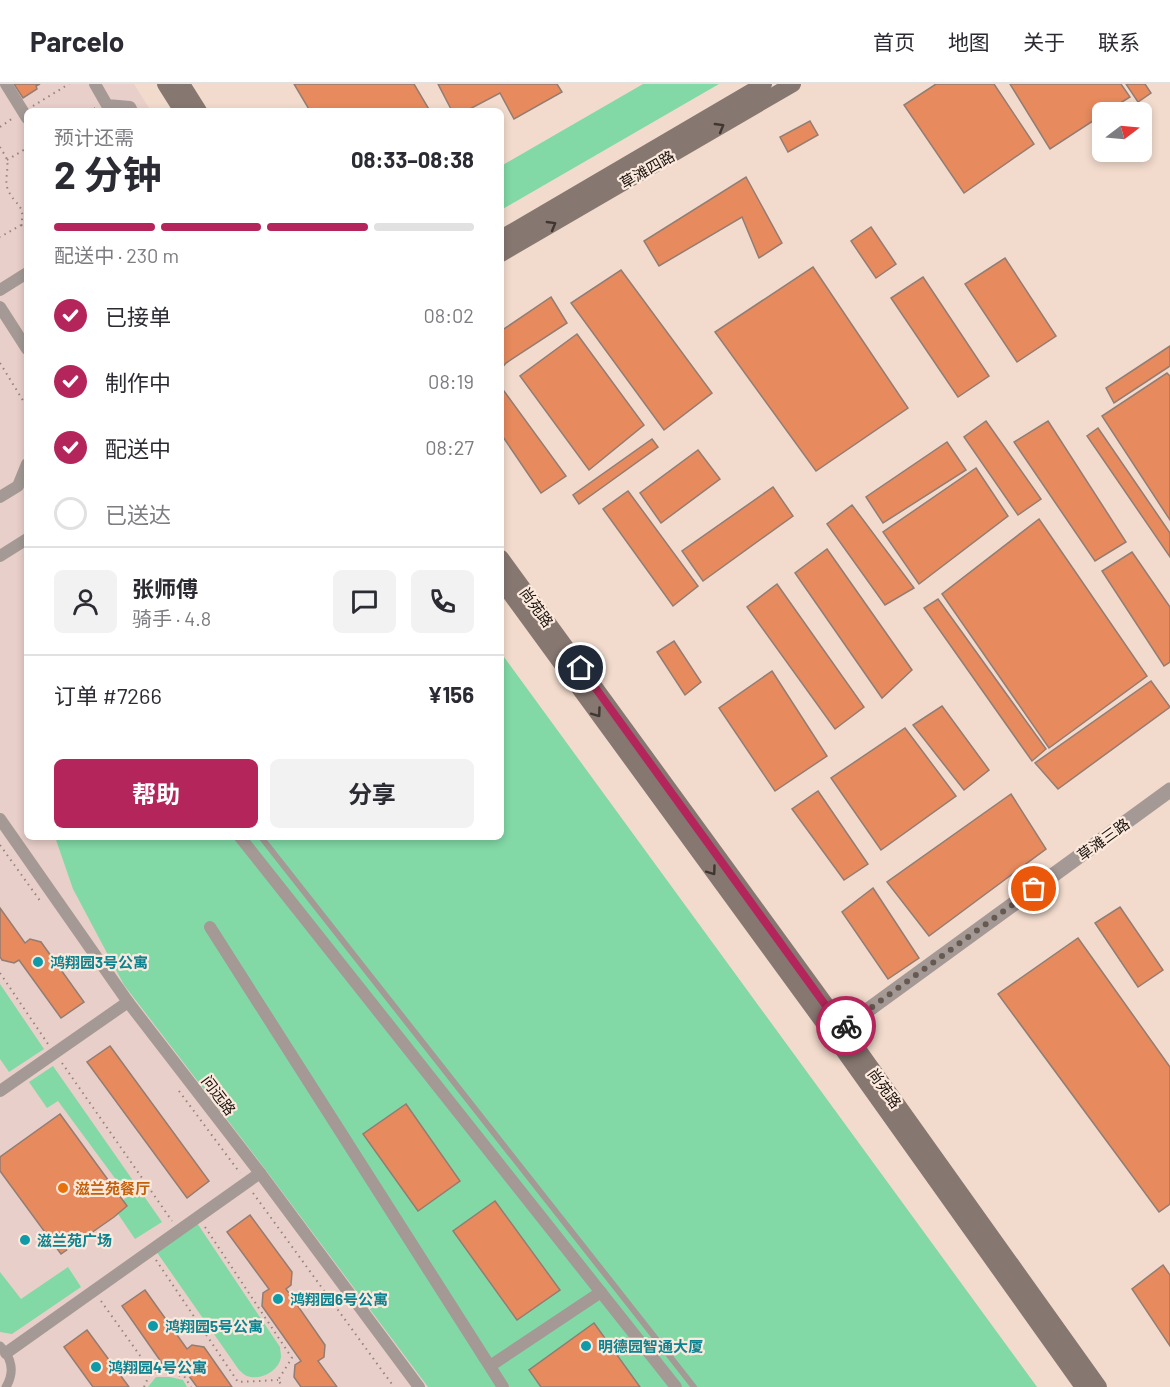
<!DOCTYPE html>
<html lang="zh">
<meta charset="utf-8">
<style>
:root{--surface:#fff;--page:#f2f2f3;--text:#2b2b33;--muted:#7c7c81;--line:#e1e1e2;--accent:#b4265b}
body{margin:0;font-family:Barlow,"Noto Sans SC",sans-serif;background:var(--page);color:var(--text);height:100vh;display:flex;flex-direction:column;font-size:22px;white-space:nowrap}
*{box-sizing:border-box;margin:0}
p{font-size:20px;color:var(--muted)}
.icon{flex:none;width:33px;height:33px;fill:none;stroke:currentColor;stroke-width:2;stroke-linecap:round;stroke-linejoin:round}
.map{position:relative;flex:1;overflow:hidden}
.sheet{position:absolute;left:24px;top:24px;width:480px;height:732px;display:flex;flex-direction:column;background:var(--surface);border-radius:9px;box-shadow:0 3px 9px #0003}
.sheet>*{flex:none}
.needle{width:39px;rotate:74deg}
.tools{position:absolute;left:1092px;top:18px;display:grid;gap:12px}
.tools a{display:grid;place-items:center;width:60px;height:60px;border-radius:9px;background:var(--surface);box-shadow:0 3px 9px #0003;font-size:30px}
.pin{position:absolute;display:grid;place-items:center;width:51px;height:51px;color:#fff;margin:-26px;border:3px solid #fff;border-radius:50%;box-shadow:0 2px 6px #0007}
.courier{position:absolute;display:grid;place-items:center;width:60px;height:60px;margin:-30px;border:4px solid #b4265b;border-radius:50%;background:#fff;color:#222;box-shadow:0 2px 8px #0007}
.overview em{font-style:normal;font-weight:700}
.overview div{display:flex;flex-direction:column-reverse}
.overview{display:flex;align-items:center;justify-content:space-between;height:102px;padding:0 30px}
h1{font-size:39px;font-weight:700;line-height:45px}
.bar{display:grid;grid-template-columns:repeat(4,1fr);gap:9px 6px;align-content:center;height:72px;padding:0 30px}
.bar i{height:8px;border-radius:4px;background:var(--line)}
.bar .current{background:var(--accent)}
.bar p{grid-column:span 4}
.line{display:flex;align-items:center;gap:15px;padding:0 30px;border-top:2px solid var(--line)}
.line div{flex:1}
.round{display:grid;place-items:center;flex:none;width:63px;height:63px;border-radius:9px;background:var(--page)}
ol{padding:0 30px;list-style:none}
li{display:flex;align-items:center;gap:18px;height:66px}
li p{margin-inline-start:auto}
li .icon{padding:6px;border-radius:50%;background:var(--accent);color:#fff;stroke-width:4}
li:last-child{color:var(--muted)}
li i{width:33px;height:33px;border:3px solid var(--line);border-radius:50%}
.primary-button{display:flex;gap:12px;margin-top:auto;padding:12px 30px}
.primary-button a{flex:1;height:69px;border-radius:9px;background:var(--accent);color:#fff;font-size:24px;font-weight:700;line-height:69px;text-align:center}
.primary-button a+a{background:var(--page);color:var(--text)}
header{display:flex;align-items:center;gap:36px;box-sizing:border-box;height:84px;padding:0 30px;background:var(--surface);border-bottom:2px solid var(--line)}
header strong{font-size:28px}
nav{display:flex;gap:33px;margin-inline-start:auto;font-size:21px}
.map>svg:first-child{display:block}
</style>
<header>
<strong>Parcelo</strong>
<nav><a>首页</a><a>地图</a><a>关于</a><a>联系</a></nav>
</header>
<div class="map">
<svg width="1170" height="1303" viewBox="0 0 1170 1303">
<rect width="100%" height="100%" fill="#f2dbcd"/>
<polygon fill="#e9cfc9" points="0,0 134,0 151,27 27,27 27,753 501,753 501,569 1037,1303 0,1303"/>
<g fill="#82d9a6">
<polygon points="643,0 719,0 501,126 501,82"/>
<polygon points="501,569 1037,1303 428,1303 265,1085 124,901 73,805 55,753 501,753"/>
<polygon points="0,900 44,965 9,988 0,975"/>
<polygon points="53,982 162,1138 135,1155 114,1124 128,1112 58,1017 47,1024 29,998"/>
<path d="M197 1139 280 1263C280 1266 281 1269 281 1273 279 1287 260 1297 247 1292 244 1291 242 1288 239 1286L156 1167Z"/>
<polygon points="68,1183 81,1203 12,1250 0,1248 0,1188 21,1215"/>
<polygon points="156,1293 170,1293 183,1296 187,1303 148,1303"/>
</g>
<g fill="#e78a5e" stroke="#937c72" stroke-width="1.5">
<polygon points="14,0 40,0 36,2 37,5 23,14"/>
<polygon points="294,0 414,0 430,27 310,27"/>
<polygon points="438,0 557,0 562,8 514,35 500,9 466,27 452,27"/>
<polygon points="936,0 994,0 1034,60 964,109 904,21"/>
<polygon points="1010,0 1121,0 1130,13 1106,28 1102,28 1102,31 1050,65"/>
<polygon points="1126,0 1145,0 1151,9 1138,18"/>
<polygon points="810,37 818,51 788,68 780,53"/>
<polygon points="746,93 782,159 759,174 742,133 659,182 644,157"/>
<polygon points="871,143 896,180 876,194 851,157"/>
<polygon points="1005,174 1056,252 1017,278 965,200"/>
<polygon points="813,183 908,324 816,387 715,248"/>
<polygon points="621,186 712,309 664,346 571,219"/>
<polygon points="923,193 989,292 958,313 891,214"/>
<polygon points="551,213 567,239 506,279 501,285 501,247"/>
<polygon points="577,250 644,341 589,386 520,292"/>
<polygon points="1170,262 1170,282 1114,319 1106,304"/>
<polygon points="1167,289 1170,292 1170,436 1102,332"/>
<polygon points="501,303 566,392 541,409 501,350"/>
<polygon points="986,337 1041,415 1018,431 964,353"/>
<polygon points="1048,337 1126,458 1095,477 1014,358"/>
<polygon points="1098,344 1170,449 1170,473 1087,352"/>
<polygon points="652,355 658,363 579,420 573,411"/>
<polygon points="947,358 966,386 883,439 866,413"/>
<polygon points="698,366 720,395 661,439 640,409"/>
<polygon points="976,384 1008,432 919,500 883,448"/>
<polygon points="773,403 793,432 703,497 682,467"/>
<polygon points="628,407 698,502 673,522 603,425"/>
<polygon points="852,421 914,504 885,521 827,440"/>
<polygon points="1039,435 1147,592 1049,664 942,510"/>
<polygon points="827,465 912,586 882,614 795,489"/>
<polygon points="1132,468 1170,523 1170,578 1164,582 1102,487"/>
<polygon points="777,500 864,623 835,645 747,523"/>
<polygon points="938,515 1046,665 1032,677 924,524"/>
<polygon points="674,557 701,598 685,611 657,568"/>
<polygon points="772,587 827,672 775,707 719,624"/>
<polygon points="1151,597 1170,623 1058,705 1035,679"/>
<polygon points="942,622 989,686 964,706 913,641"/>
<polygon points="905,644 956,712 881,766 831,694"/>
<polygon points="818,707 868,780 844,796 792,725"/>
<polygon points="1011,710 1046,765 929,852 887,798"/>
<polygon points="873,804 919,874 888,895 842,828"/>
<polygon points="1120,823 1163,886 1138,903 1095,839"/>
<polygon points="0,824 25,859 30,855 41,858 84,918 61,934 19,876 14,879 2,876 0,873"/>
<polygon points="1078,854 1170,983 1170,1120 1159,1128 998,910"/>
<polygon points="110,962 209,1097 187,1114 87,978"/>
<polygon points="406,1020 460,1097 418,1127 363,1050"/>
<polygon points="60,1030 127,1122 114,1133 61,1170 0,1087 0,1073"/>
<polygon points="495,1117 560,1206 517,1236 453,1147"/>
<polygon points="250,1131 292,1188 291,1201 286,1205 325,1261 324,1273 318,1277 337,1303 301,1303 294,1293 295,1281 301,1277 262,1222 263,1209 269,1205 227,1148"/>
<polygon points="1163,1181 1170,1191 1170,1262 1132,1205"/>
<polygon points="145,1206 187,1265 192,1261 204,1263 232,1303 197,1303 181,1281 176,1284 164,1282 122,1222"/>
<polygon points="594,1239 640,1303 541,1303 529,1286"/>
<polygon points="87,1246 129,1303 93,1303 64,1263"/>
</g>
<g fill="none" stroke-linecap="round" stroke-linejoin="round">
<g stroke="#94847a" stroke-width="2" stroke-dasharray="1.5 4.5" stroke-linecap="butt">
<polyline points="33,22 69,0"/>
<polyline points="89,27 95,24"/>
<polyline points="0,43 13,34"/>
<path d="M0 63C2 67 6 72 7 76 9 85 4 96 8 106 15 122 26 120 21 141L0 153"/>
<polyline points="7,76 27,64"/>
<polyline points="21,141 27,143"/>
<polyline points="0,279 27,323"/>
<polyline points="0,761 41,818"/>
<polyline points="0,889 48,960"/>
<polyline points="62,979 172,1137"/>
<polyline points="179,1007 240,1089"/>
<polyline points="253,1109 394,1303"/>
<polyline points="205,1143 292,1274 278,1296 283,1303"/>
<polyline points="156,1176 238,1298 278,1296"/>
<polyline points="101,1217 151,1287 184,1292 191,1303"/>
<polyline points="144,1303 151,1287"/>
</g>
<polyline stroke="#a49995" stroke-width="6" points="261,753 694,1303"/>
<path stroke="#a49995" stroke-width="9" d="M0 1262C12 1274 15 1288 6 1303"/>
<g stroke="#a49995" stroke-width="12">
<polyline points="6,0 27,34"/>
<polyline points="95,0 107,21 130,23 132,27"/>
<polyline points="0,206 27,189"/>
<polyline points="0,223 27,265"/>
<polyline points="0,413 18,402 27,380"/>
<polyline points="0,472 27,455"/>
<polyline points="0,735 128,918 260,1089 419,1303"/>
<polyline points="240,753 676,1303"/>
<polyline points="210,843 503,1303"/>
<polyline points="0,1007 128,918"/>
<polyline points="6,1269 260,1089"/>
<polyline points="490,1282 601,1208"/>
</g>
<polyline stroke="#a49995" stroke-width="15" points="835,950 1170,706"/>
<g stroke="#877771" stroke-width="16">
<polyline points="165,0 182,27"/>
<polyline points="182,0 199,27"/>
<polyline points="501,154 764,0"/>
<polyline points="501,170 793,0"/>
<polyline points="501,474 843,944 1099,1303"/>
<polyline points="501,497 833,952 1083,1303"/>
</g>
</g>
<defs><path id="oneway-chevron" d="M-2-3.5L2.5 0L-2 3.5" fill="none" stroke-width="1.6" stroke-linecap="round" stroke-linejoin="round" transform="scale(1.5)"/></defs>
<g stroke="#403631">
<use href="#oneway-chevron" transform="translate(720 43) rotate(-30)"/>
<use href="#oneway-chevron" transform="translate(552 141) rotate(-30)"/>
<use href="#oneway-chevron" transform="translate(597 629) rotate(54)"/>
<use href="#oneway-chevron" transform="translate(712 787) rotate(54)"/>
</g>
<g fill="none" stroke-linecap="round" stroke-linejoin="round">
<polyline stroke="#665951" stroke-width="6" stroke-dasharray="0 10.8" points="846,942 1034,805"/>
<polyline stroke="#b4265b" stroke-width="8" points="581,584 829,926 843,944 846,942"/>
</g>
<g fill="#0f9aa8" stroke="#fce9dd" stroke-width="2">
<circle cx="38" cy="878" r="6"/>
<circle cx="25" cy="1156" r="6"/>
<circle cx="278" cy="1215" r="6"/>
<circle cx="153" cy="1242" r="6"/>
<circle cx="586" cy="1262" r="6"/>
<circle cx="96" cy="1283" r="6"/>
</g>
<circle fill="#e8710a" stroke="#fce9dd" stroke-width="2" cx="63" cy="1104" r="6"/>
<g text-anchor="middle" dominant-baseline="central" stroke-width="4.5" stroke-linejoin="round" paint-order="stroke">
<g font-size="15" fill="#1a130e" stroke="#fce9dd">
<text transform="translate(647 85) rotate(-30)">草滩四路</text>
<text transform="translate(537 523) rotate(54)">尚苑路</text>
<text transform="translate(1103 755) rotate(-36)">草滩三路</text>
<text transform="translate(885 1004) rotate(54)">尚苑路</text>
<text transform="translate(219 1011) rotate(53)">问远路</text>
</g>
<g font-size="15" font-weight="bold" fill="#0d838f" stroke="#fce9dd" text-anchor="start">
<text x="50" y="878">鸿翔园3号公寓</text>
<text x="37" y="1156">滋兰苑广场</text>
<text x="290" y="1215">鸿翔园6号公寓</text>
<text x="165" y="1242">鸿翔园5号公寓</text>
<text x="598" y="1262">明德园智通大厦</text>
<text x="108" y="1283">鸿翔园4号公寓</text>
</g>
<g font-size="15" font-weight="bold" fill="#c56008" stroke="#fce9dd" text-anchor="start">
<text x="75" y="1104">滋兰苑餐厅</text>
</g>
</g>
</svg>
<div class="tools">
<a><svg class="needle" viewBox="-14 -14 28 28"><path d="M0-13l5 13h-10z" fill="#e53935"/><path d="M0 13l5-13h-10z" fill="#7c7c81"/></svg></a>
</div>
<div class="pin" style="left:1034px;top:805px;background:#ea580c"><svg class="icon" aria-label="bag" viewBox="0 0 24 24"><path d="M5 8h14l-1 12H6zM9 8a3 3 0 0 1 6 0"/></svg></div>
<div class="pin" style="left:581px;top:584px;background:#1f2937"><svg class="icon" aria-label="home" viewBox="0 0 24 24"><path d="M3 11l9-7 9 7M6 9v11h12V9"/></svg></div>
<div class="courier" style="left:846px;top:942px"><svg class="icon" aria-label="bike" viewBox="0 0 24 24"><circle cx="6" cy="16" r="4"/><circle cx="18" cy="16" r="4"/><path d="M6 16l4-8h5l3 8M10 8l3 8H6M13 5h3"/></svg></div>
<section class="sheet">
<div class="overview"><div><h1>2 分钟</h1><p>预计还需</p></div><em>08:33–08:38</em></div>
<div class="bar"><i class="current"></i><i class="current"></i><i class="current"></i><i></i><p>配送中 · 230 m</p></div>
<ol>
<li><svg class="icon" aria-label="check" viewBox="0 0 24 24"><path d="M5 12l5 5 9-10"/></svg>已接单<p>08:02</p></li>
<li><svg class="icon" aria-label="check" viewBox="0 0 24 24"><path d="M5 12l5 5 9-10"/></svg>制作中<p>08:19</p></li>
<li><svg class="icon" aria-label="check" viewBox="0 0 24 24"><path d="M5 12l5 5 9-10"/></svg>配送中<p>08:27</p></li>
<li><i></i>已送达</li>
</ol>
<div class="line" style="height:108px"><a class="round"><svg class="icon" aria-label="person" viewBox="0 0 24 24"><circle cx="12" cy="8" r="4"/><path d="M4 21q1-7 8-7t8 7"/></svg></a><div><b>张师傅</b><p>骑手 · 4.8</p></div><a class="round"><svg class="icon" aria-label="chat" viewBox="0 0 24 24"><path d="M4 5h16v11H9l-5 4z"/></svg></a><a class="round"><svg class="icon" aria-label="phone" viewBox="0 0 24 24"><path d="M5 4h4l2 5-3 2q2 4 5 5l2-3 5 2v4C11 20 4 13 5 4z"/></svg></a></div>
<div class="line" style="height:78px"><div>订单 #7266</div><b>¥156</b></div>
<div class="primary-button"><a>帮助</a><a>分享</a></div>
</section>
</div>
